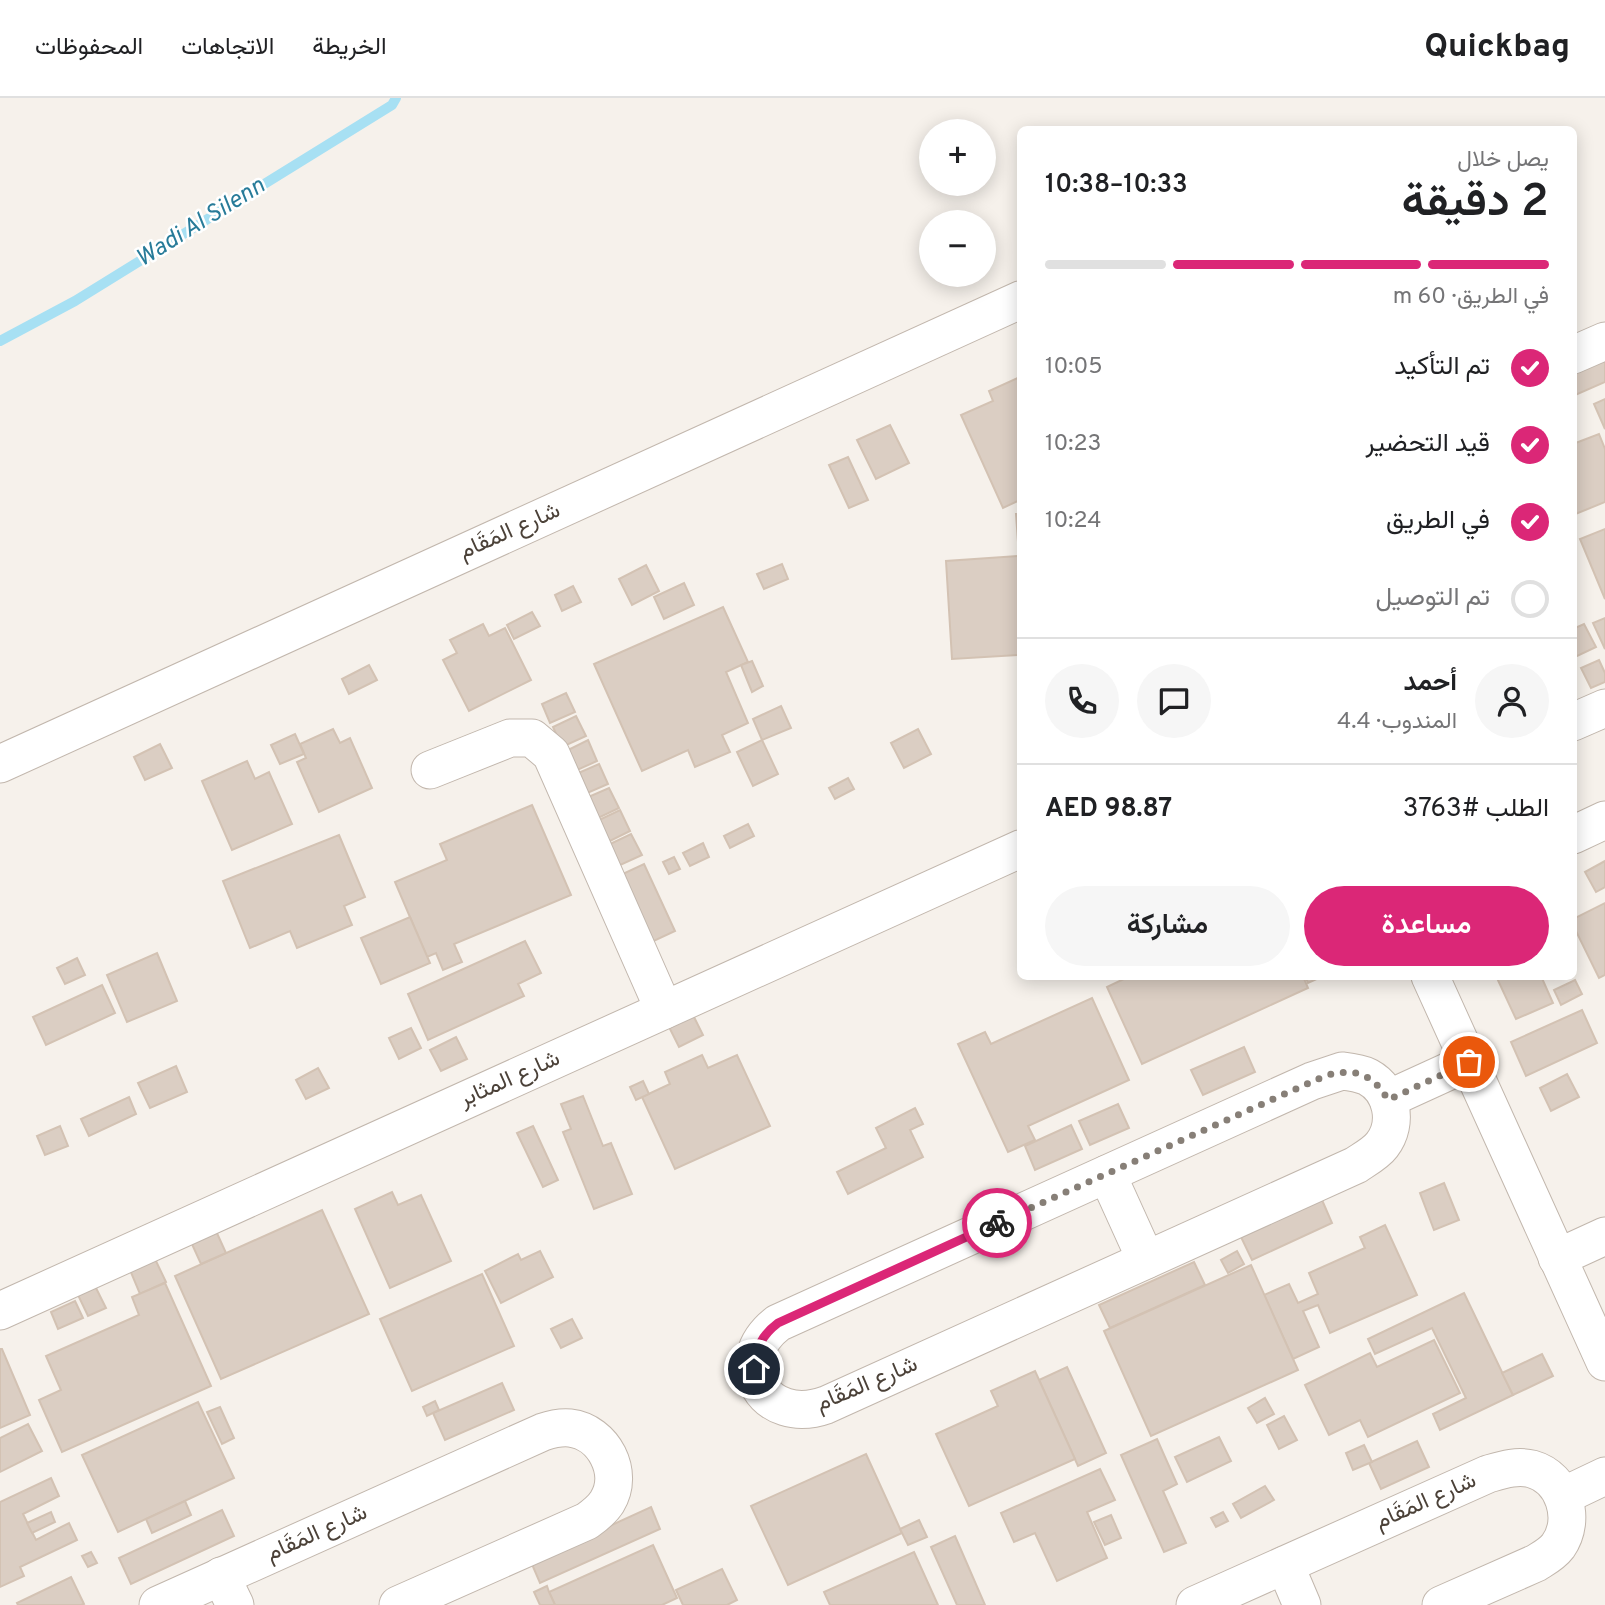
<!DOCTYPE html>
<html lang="ar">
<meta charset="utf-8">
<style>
:root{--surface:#fff;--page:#f6f6f6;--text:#202124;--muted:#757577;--line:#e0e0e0;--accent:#db2777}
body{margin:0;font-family:Overpass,Vazirmatn,sans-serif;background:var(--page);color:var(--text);direction:rtl;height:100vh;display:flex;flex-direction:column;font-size:26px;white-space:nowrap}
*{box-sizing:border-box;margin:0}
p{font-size:23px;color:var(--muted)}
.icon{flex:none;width:38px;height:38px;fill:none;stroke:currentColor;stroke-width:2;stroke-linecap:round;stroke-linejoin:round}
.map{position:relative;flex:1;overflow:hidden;direction:ltr}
.drawer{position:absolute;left:1017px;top:28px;width:560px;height:854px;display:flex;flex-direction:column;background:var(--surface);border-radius:10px;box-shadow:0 4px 18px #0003;direction:rtl}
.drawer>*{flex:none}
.controls{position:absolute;left:919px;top:21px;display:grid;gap:14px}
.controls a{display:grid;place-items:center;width:77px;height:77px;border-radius:50%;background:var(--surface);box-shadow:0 4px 18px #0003;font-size:35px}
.pin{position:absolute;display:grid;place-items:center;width:60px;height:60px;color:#fff;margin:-30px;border:4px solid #fff;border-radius:50%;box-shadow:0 2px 7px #0007}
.courier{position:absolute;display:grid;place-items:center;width:70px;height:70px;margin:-35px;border:5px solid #db2777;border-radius:50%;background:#fff;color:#222;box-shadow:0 2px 9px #0007}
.summary em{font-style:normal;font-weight:600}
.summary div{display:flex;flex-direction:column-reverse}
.summary{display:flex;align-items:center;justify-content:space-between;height:119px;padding:0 28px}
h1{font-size:46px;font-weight:600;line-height:52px}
.bar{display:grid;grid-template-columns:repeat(4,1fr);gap:10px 7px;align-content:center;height:84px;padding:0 28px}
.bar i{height:9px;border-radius:5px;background:var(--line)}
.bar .selected{background:var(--accent)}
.bar p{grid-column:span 4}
.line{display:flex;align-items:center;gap:18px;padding:0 28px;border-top:2px solid var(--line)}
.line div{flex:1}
.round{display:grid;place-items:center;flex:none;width:74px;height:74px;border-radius:37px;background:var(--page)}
ol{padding:0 28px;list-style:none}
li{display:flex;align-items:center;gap:21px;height:77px}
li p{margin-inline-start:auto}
li .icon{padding:7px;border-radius:50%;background:var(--accent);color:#fff;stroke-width:4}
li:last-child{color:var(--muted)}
li i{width:38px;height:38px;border:4px solid var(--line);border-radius:50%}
.action{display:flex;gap:14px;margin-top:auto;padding:14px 28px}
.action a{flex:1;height:80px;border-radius:42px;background:var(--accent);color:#fff;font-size:28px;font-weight:600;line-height:80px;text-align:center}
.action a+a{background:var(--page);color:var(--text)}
header{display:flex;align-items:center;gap:42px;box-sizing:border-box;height:98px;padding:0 35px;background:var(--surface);border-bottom:2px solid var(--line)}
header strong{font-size:33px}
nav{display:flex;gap:38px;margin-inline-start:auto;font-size:24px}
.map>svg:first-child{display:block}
</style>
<header>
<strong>Quickbag</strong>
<nav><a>الخريطة</a><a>الاتجاهات</a><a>المحفوظات</a></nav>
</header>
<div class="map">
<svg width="1605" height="1507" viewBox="0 0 1605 1507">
<rect width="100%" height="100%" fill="#f6f1eb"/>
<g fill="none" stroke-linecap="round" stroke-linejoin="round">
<polyline stroke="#a7e0f3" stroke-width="10" points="0,243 75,203 392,7 396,0"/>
</g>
<g fill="#dbcec3" stroke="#d3c2b3" stroke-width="2">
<polygon points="1605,253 1605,284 1573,298 1573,268"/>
<polygon points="1020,279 1020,402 1003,410 961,317 993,303 989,293"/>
<polygon points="1605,301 1605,331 1594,306"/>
<polygon points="890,327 909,365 876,381 857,342"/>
<polygon points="1599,336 1605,351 1605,404 1573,417 1573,346"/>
<polygon points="848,359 868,402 849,410 829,367"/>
<polygon points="1016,416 1020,416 1020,557 952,561 946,463 1019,458"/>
<polygon points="1605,431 1605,501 1580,441"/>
<polygon points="782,466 788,481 764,491 757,476"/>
<polygon points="646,467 659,493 632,507 619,481"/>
<polygon points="684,485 694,507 664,521 654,499"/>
<polygon points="573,488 581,504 562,513 555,497"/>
<polygon points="723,509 748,564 726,574 748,625 722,637 730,654 695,669 688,652 642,673 594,566"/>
<polygon points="532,514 540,528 514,541 507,527"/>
<polygon points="1605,520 1605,551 1593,525"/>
<polygon points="483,526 489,538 505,530 531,582 469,613 443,562 457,555 450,542"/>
<polygon points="1584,526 1596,549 1573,560 1573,531"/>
<polygon points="1599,562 1605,575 1605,584 1591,590 1581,570"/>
<polygon points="752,563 763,588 752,594 741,567"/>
<polygon points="369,567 377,582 349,596 342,581"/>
<polygon points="566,595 575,614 550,625 542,606"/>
<polygon points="781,608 791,630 762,642 753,621"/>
<polygon points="576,618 586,638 562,649 553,629"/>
<polygon points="333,631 340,645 350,640 372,690 319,714 297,664 306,660 300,646"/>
<polygon points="918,631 931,656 904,670 891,645"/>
<polygon points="295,636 304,656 280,666 271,647"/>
<polygon points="588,642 597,663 575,673 566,653"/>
<polygon points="762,642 778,676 753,688 737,654"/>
<polygon points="160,646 172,670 145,682 134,659"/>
<polygon points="247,663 255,681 269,674 292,726 232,752 202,683"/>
<polygon points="599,666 608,686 585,696 576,676"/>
<polygon points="848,680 854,691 835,701 829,690"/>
<polygon points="609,690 619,710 596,721 586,700"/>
<polygon points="532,707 571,797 454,846 462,864 443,872 436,855 427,859 395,784 447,762 440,746"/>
<polygon points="620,712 630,733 608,744 597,723"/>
<polygon points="748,726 754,738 730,750 724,738"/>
<polygon points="631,736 642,757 618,768 608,747"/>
<polygon points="339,737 365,799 344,808 352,827 297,850 290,833 250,850 223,783"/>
<polygon points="703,745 709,759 690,768 683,755"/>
<polygon points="674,759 680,771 669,776 663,764"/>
<polygon points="1605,763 1605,789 1596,794 1585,774"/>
<polygon points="644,766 675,833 643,848 612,781"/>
<polygon points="1605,805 1605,877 1599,880 1573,827 1573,821"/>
<polygon points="410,819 430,865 381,886 361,840"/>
<polygon points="525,843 541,875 518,886 524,898 428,942 408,896"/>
<polygon points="157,855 177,903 127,924 107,877"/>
<polygon points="77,860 85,877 65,886 57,870"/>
<polygon points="1130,878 1303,878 1308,890 1142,966 1107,889"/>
<polygon points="1305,878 1321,878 1321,879 1308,885"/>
<polygon points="1496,878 1541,878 1553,905 1516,921"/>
<polygon points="1575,882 1582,896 1561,907 1554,892"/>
<polygon points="102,887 115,915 46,947 33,919"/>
<polygon points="1092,900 1129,982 1028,1028 1035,1042 1008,1054 958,946 985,934 991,946"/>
<polygon points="1582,912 1597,945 1526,978 1511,944"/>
<polygon points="692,915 703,937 679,949 668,927"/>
<polygon points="411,930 421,950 399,961 389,940"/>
<polygon points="456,939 467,961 441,973 430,952"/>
<polygon points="1244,949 1255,974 1203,997 1191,972"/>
<polygon points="702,957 708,970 737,957 770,1028 675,1071 642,999 670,986 665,974"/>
<polygon points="176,968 187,994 150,1010 138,985"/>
<polygon points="318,970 329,990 306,1001 296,982"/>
<polygon points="1567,976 1579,999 1551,1013 1540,990"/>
<polygon points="643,983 649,996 636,1002 630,989"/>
<polygon points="583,998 603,1048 611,1045 632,1096 594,1111 563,1034 571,1031 561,1006"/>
<polygon points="129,999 136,1016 89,1038 81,1021"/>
<polygon points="1118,1006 1129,1030 1090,1047 1079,1023"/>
<polygon points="915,1010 923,1026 910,1032 923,1059 848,1096 837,1074 886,1050 876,1030"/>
<polygon points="1071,1027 1082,1051 1035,1072 1025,1048"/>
<polygon points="60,1028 68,1048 45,1057 37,1038"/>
<polygon points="533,1028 558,1082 543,1089 517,1035"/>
<polygon points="1444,1085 1459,1122 1434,1132 1420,1095"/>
<polygon points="392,1094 398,1107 421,1097 451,1163 390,1190 355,1111"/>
<polygon points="1322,1102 1332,1125 1252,1162 1241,1139"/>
<polygon points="322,1112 369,1216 221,1281 175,1178"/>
<polygon points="1385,1127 1417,1197 1330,1235 1318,1207 1303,1213 1319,1249 1293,1261 1264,1197 1289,1186 1298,1205 1318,1196 1309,1175 1365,1150 1360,1139"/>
<polygon points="216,1133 226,1155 201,1166 191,1144"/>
<polygon points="540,1153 553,1179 501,1205 485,1173 518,1156 521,1162"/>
<polygon points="1237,1153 1244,1166 1228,1175 1221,1162"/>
<polygon points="155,1161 166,1184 140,1196 130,1172"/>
<polygon points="1194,1164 1205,1187 1110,1230 1099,1207"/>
<polygon points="1251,1167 1298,1272 1151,1338 1104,1233"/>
<polygon points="482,1176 514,1248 412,1293 380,1221"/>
<polygon points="165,1185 211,1288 62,1354 39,1302 61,1292 46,1258 139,1217 132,1199"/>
<polygon points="95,1188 106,1210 88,1218 78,1197"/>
<polygon points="1464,1195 1513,1297 1440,1332 1433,1316 1466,1300 1432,1230 1375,1256 1368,1241"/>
<polygon points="75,1203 83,1220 58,1231 51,1214"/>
<polygon points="572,1221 582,1240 561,1250 551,1231"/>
<polygon points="1434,1242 1460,1295 1368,1339 1360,1322 1329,1337 1305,1287 1370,1255 1377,1269"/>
<polygon points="0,1251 2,1251 30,1317 0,1330"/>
<polygon points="1542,1256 1553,1278 1513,1297 1502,1275"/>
<polygon points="1067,1269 1106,1355 1078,1368 1039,1282"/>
<polygon points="1035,1273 1075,1361 969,1408 936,1336 998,1308 991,1293"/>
<polygon points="502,1285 514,1312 445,1342 433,1315"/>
<polygon points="1265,1300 1274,1316 1257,1325 1248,1310"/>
<polygon points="435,1303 439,1312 427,1318 423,1309"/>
<polygon points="198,1304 234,1380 118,1434 82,1357"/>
<polygon points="220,1309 234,1340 222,1346 207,1314"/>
<polygon points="1284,1318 1297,1342 1279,1351 1267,1327"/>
<polygon points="28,1326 42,1353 0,1374 0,1340"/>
<polygon points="1219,1339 1231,1363 1187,1384 1175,1359"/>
<polygon points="1157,1341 1177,1386 1163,1393 1186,1445 1164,1454 1121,1357"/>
<polygon points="1417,1343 1429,1369 1381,1391 1369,1365"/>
<polygon points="1364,1347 1372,1364 1353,1372 1346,1355"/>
<polygon points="866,1356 902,1435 788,1487 751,1408"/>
<polygon points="1100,1371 1115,1402 1087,1414 1107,1460 1057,1483 1035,1435 1014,1444 1001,1415"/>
<polygon points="51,1380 59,1398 23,1416 36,1442 69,1425 77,1442 20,1469 24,1478 0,1489 0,1404"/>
<polygon points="1265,1388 1274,1402 1241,1420 1233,1406"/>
<polygon points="185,1403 191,1417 152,1435 146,1421"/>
<polygon points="651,1409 660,1431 540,1485 531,1464"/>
<polygon points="222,1412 234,1438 131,1486 119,1460"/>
<polygon points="51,1414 55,1424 32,1435 27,1425"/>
<polygon points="1223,1414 1228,1423 1216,1429 1211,1420"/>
<polygon points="1111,1417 1121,1440 1105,1447 1094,1424"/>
<polygon points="919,1422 927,1439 908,1447 900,1431"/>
<polygon points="955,1438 985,1507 957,1507 931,1449"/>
<polygon points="653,1447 677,1500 662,1507 555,1507 549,1494"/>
<polygon points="91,1454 97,1465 88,1469 82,1458"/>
<polygon points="914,1454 938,1507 830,1507 824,1494"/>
<polygon points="722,1471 737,1502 727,1507 683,1507 676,1492"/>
<polygon points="71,1479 84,1506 81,1507 18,1507 17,1505"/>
<polygon points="547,1488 549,1494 555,1507 540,1507 534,1494"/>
</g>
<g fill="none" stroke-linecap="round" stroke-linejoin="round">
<g stroke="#c2b7ad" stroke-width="39">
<g id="minor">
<polyline points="1573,257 1605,243"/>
<polyline points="1573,624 1605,610"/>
<polyline points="0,666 1020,202"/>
<polyline points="430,672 510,640 532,640 551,656 664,912"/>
<polyline points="1573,737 1605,722"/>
<polyline points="1430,878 1605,1264"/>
<path d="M1342 973C1351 974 1360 975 1368 979 1392 992 1399 1025 1382 1047 1376 1055 1365 1061 1356 1067L826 1307C764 1329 727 1264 778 1225L1312 983Z"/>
<polyline points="1388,1001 1469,964"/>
<polyline points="1107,1076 1146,1162"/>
<polyline points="1557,1160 1605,1138"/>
<polyline points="0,1213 1020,751"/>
<polyline points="1563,1398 1605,1378"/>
<polyline points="1285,1467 1302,1507"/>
<polyline points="221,1478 235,1507"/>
<path d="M158 1507 543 1334C552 1331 560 1329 570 1330 604 1334 625 1375 607 1404 602 1412 594 1418 587 1423L398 1507"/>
<path d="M1195 1507 1488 1376C1502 1372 1517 1367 1532 1371 1564 1380 1577 1421 1558 1448 1552 1456 1544 1460 1536 1465L1441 1507"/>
</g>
</g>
<use href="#minor" stroke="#fff" stroke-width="37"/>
</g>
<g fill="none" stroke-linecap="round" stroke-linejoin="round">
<path stroke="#877f77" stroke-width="7" stroke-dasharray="0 12.6" d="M997 1125 1327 977C1356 970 1373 976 1388 1002L1469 964"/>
<path stroke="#db2777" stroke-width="9" d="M754 1271C755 1251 762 1237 778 1225L997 1125"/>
</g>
<g text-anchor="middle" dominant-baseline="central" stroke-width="5" stroke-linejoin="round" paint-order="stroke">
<g font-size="23" fill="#4b4138" stroke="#fff">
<text transform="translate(510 434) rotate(-24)">شارع المَقَام</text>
<text transform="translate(510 982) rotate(-24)">شارع المثابر</text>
<text transform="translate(867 1287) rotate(-23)">شارع المَقَام</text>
<text transform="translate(1426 1404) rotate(-24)">شارع المَقَام</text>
<text transform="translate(317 1436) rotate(-24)">شارع المَقَام</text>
</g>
<g font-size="24" font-style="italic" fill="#277b99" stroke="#fff">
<text transform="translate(201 125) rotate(-32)">Wadi Al Silenn</text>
</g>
</g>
</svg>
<div class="controls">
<a>+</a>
<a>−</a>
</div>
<div class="pin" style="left:1469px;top:964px;background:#ea580c"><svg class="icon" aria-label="bag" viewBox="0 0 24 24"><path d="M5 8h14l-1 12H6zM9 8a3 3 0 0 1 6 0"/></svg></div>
<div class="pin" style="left:754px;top:1271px;background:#1f2937"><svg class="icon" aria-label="home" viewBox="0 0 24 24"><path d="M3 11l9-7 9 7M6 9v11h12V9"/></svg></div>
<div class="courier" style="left:997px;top:1125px"><svg class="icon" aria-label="bike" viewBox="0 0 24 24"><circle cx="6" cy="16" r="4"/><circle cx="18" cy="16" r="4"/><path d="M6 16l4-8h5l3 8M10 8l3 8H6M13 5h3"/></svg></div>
<section class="drawer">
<div class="summary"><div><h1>2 دقيقة</h1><p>يصل خلال</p></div><em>10:33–10:38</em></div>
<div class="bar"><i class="selected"></i><i class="selected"></i><i class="selected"></i><i></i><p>في الطريق · 60 m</p></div>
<ol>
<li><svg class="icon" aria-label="check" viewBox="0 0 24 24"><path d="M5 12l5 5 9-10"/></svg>تم التأكيد<p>10:05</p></li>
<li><svg class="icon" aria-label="check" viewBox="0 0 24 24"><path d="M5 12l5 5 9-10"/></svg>قيد التحضير<p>10:23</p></li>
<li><svg class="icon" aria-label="check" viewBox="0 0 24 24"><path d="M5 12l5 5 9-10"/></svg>في الطريق<p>10:24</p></li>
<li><i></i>تم التوصيل</li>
</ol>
<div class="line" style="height:126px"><a class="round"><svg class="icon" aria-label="person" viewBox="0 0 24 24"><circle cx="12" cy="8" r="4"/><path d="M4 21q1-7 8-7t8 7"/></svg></a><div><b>أحمد</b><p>المندوب · 4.4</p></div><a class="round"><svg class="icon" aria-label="chat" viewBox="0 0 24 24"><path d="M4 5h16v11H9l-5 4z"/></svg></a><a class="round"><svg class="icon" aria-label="phone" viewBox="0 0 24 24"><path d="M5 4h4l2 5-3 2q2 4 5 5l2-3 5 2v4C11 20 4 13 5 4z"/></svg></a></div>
<div class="line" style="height:91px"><div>الطلب #3763</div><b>AED 98.87</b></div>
<div class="action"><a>مساعدة</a><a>مشاركة</a></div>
</section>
</div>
